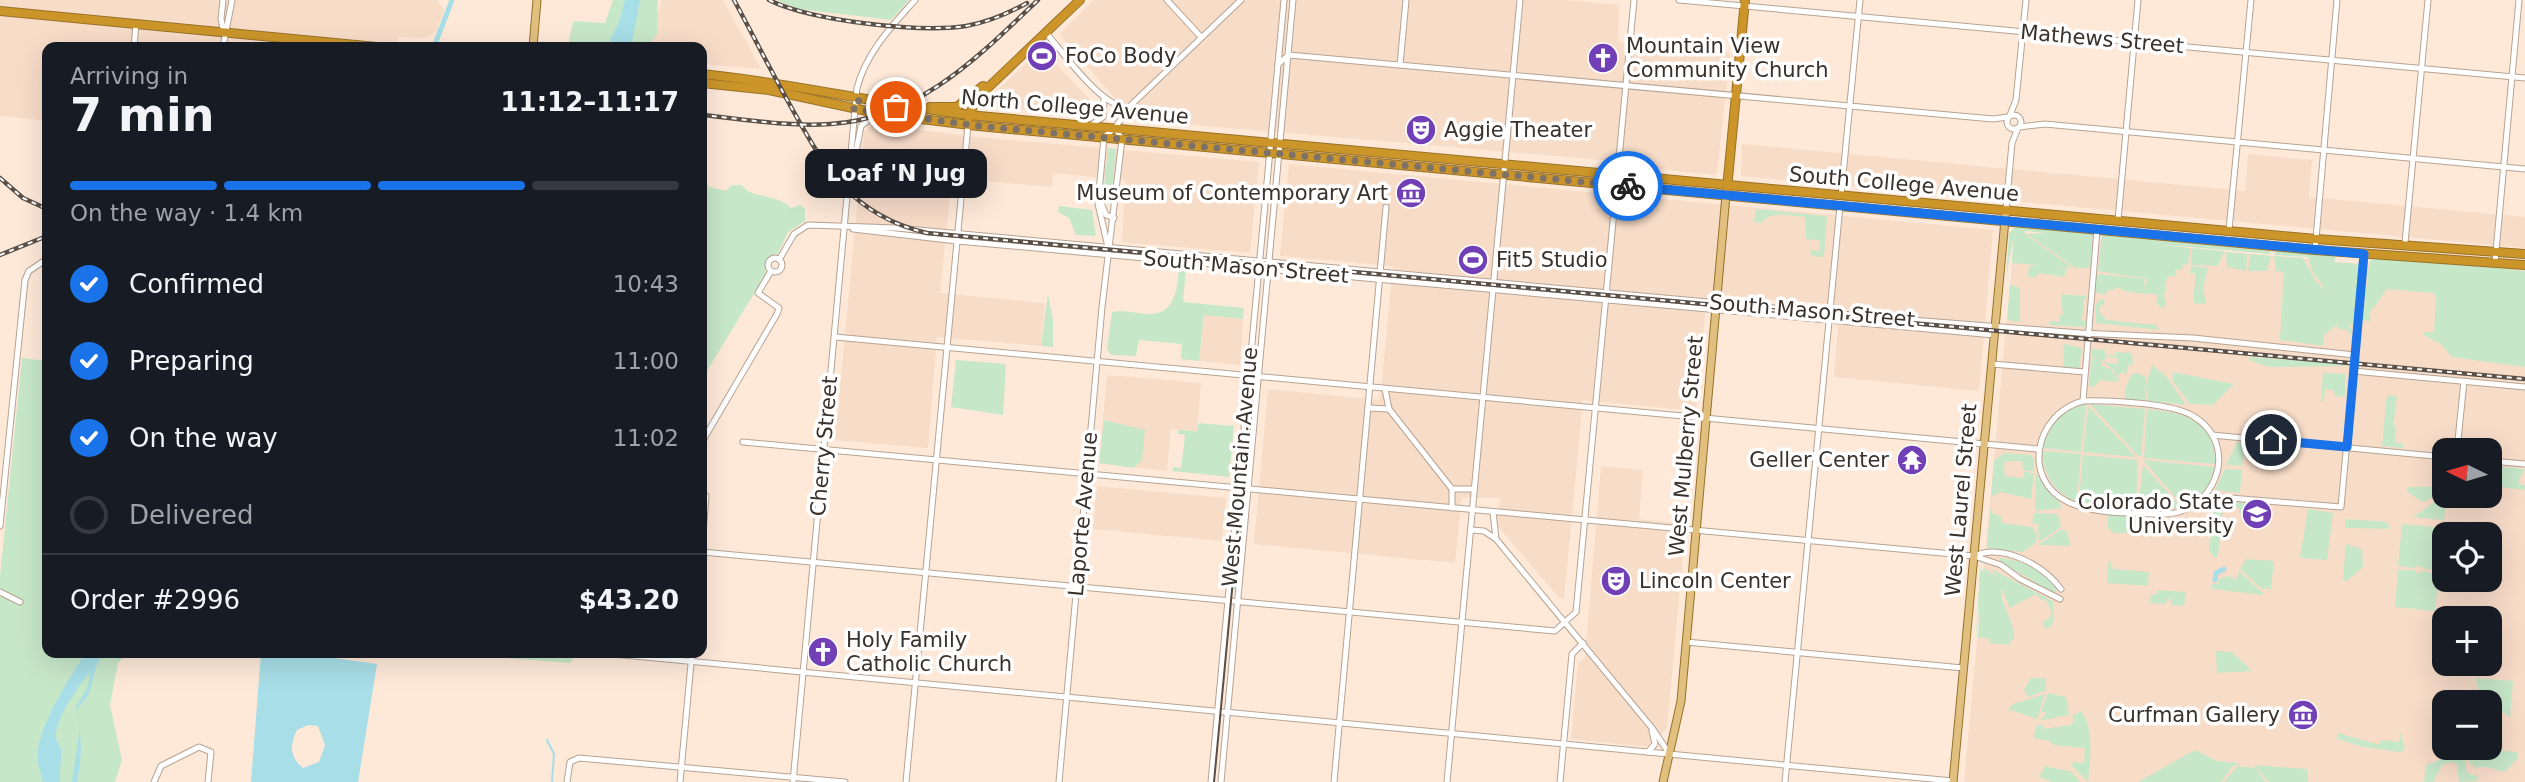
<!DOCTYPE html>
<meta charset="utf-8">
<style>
:root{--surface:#171b24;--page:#20242c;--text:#f1f3f6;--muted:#9ea1a6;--line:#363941;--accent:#1a73e8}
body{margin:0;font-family:"DejaVu Sans",sans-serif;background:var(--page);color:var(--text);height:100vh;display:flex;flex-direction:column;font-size:26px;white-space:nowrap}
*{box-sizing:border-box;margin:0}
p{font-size:23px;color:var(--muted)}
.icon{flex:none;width:38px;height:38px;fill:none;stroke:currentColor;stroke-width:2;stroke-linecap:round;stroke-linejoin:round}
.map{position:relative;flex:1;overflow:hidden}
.sheet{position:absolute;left:42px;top:42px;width:665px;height:616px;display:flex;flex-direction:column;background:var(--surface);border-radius:14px;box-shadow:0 7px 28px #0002}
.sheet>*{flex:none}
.needle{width:46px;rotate:275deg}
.fabs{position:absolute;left:2432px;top:438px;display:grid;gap:14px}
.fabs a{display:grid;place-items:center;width:70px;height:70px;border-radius:14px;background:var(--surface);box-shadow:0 7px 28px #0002;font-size:35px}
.pin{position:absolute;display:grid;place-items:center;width:60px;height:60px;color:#fff;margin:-30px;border:4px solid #fff;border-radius:50%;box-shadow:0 2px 7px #0007}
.courier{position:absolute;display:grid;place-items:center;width:70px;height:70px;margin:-35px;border:5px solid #1a73e8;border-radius:50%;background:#fff;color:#222;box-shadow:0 2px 9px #0007}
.bubble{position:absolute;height:49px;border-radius:14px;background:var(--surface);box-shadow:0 7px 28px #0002;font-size:23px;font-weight:700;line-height:49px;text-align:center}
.summary em{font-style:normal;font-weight:700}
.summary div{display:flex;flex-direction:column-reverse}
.summary{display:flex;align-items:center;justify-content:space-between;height:119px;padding:0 28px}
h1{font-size:46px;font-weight:700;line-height:52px}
.bar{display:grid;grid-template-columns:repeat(4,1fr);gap:10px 7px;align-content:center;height:84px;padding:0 28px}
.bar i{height:9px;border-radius:5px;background:var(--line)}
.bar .on{background:var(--accent)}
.bar p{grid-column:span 4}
.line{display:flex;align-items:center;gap:18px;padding:0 28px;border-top:2px solid var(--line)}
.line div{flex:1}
ol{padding:0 28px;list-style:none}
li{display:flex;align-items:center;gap:21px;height:77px}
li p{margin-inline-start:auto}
li .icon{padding:7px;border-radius:50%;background:var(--accent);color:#fff;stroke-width:4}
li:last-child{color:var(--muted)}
li i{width:38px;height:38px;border:4px solid var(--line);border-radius:50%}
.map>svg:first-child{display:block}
</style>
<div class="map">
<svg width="2525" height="782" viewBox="0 0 2525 782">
<rect width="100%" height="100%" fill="#fee9d8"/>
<g fill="#f7dcc8" fill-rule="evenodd">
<polygon points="0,0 437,0 444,10 436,32 425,38 398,37 397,47 47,47 47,121 0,116"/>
<polygon points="662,0 723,0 761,69 702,64 702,47 649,47"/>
<polygon points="1094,0 1566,0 1619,5 1618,42 1730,53 1717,173 1715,175 1628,166 1627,162 1134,120 1059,34"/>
<polygon points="1042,49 1097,107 1092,115 995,107 991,96"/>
<polygon points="873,124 976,137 1259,162 1250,253 1122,242 1125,180 1053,173 1052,187 952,178 940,293 1045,303 1041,346 937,337 928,448 835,440 864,132"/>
<polygon points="1742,144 2245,191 2248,154 2312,160 2309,197 2525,217 2525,248 1741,176"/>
<polygon points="1289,164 1993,230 1979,391 1834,377 1840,305 1707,294 1696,411 1583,400 1564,599 1558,597 1497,525 1500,498 1462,498 1455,563 1254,544 1268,389 1380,400 1393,266 1280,256"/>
<path d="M2015 232 2360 264 2400 258 2525 269V782H1964ZM2445 450H2490V495H2445ZM2445 534H2490V579H2445ZM2445 618H2490V663H2445ZM2445 702H2490V747H2445Z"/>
<polygon points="1204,315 1243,319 1240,365 1199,361"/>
<polygon points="1107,375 1201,383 1197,431 1171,429 1167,471 1099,463"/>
<polygon points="1601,466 1643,470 1639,519 1686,524 1667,728 1649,747 1571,739 1578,663 1585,658"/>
<polygon points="1097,486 1226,498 1222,541 1093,529"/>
</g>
<g fill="#c7e7c9">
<polygon points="613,0 658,0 657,34 648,47 568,47 573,21 605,23"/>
<polygon points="776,0 909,0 891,20 799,9"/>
<polygon points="1108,148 1116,149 1111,201 1108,204 1103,197"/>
<path d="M702 185 726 191 732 185H742C749 199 778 193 791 208L800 205 805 209V221L788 232 778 253 765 262 766 274 702 379Z"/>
<polygon points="1059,206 1092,210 1096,236 1076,235 1069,218 1058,212"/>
<path d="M1756 209 1827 216 1824 257 1812 256 1810 250 1819 251 1820 240 1806 239 1805 217C1790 216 1771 210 1761 223L1754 222Z"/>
<polygon points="2018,224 2023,227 2093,233 2090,268 2076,268 2027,234 2046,233 2025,231 2025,234 2073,268 2056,267 2067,269 2064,277 2039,273 2036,277 2028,277 2029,266 2037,265 2012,263 2013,238 2006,279 2009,233"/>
<path d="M2102 235 2270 251 2271 254 2155 244 2190 248 2188 265 2183 264 2182 270H2175L2176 276 2167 277 2164 296 2166 306 2162 308 2156 303 2158 295C2144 292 2128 295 2117 287L2114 290H2108L2105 295 2095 292V278L2098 274 2145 279 2144 290 2148 279 2098 271Z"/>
<polygon points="2191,248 2224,251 2218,266 2191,265"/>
<polygon points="2276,251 2330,254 2336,257 2334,262 2360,264 2354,327 2348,322 2352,331 2350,336 2348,330 2339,329 2337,325 2324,335 2323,346 2280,340 2284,272 2276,271 2274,256 2303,258 2316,282 2326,290 2312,271 2308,257 2274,255"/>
<polygon points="2226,252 2247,254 2246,271 2227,267"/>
<polygon points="2250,254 2271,256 2267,271 2248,271"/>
<polygon points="2395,257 2525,271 2525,367 2452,357 2441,344 2424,335 2424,332 2434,333 2436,298 2433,293 2387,289 2369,314 2371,321 2362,320 2370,260"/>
<polygon points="2191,266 2208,268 2203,289 2206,304 2193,303 2196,274 2190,273"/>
<path d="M1179 268 1186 269 1183 302 1244 308 1243 319 1204 315 1199 361 1181 359 1182 344 1139 340 1136 356 1111 355 1107 349 1112 312C1124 309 1134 313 1146 314 1175 316 1177 291 1179 268Z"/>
<polygon points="2010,284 2020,288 2020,322 2007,320"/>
<polygon points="2083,293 2088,298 2084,298 2082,320 2086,321 2085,327 2049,325 2049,321 2059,322 2060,315 2063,315 2061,294 2083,296"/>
<polygon points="1048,294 1053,319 1053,347 1041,346"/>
<polygon points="2101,299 2106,301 2100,307 2100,313 2107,320 2156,325 2159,330 2096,323 2096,304"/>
<polygon points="2064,344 2082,348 2079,368 2063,367"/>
<polygon points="2092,349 2105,350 2105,355 2116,356 2116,352 2132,353 2133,364 2128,366 2126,375 2123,372 2118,375 2120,378 2117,377 2113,369 2103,362 2117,364 2118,358 2106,357 2105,361 2091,358"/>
<polygon points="2249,357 2347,363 2347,366 2269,367 2249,360"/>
<polygon points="22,358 47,361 47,653 128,653 118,663 110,705 122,760 115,782 0,782 0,576"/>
<polygon points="2091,359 2101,360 2102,366 2111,369 2119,382 2100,380 2094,387 2089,386"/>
<polygon points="956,360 1006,364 1003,415 951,407"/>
<polygon points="2152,365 2166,376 2186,405 2148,401 2146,385"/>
<polygon points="2173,372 2233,384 2238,380 2213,405 2190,404 2172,380"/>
<polygon points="2137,373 2146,377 2146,401 2125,399 2126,386 2132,374"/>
<polygon points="2323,373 2345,374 2345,397 2335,396 2334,390 2325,389 2324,401 2321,401"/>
<polygon points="1250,394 1254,394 1247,477 1244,478"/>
<polygon points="2387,395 2397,396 2393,425 2396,426 2395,442 2403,444 2403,448 2382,446"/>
<path d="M2086 404 2081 452 2043 448C2046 425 2064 409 2086 404Z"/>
<polygon points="2090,404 2145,409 2141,456 2138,456"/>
<polygon points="2088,406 2135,456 2135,457 2083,452"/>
<path d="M2147 409C2183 413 2217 419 2215 464L2144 458Z"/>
<polygon points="1104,420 1145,430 1142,461 1133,468 1099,463"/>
<polygon points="1198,423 1234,426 1229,477 1172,471 1173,467 1181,468 1185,435 1178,434 1178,430 1197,431"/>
<polygon points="2237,442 2250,443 2249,451 2244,451 2242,466 2226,465"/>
<path d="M2043 451 2081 454 2077 502C2055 493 2042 475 2043 451Z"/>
<polygon points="2004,453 2031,455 2034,459 2034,471 2024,471 2021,461 2004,462 2005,476 2023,478 2024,472 2034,473 2031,499 2000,492 1991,497 1994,461"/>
<polygon points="2083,455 2138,460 2136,508 2079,502"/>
<polygon points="2143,460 2215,467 2206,491 2184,507"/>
<polygon points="2143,465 2182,508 2138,508"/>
<polygon points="2494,466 2525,469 2520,477 2525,479 2520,477 2518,484 2525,485 2525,490 2492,486"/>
<polygon points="2225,469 2242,470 2240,493 2215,490"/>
<path d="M2036 473C2041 482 2058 496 2062 508L2035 511Z"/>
<polygon points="2408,487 2433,487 2437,496 2422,502 2407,491"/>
<polygon points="2439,499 2446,504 2444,520 2413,517"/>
<polygon points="1243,501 1236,590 1233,591 1240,502"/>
<polygon points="2222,501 2267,505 2270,522 2265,521 2265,514 2239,513 2239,508 2223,507 2218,556 2215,558 2209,551 2214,506"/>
<polygon points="1990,508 1992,513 2002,517 2002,523 2032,527 2037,535 2036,543 2023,552 1987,548"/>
<polygon points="2308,509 2333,513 2327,560 2300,558"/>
<polygon points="2034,513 2058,514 2061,527 2039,542 2038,524 2032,523"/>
<polygon points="2108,514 2135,516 2133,533 2114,533 2108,528"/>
<polygon points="2137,516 2156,519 2152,537 2135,533"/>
<polygon points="2346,519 2388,522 2389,529 2345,528"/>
<polygon points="2402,524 2444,528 2439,569 2423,569 2419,565 2415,568 2398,566"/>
<polygon points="2060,530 2067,531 2070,546 2038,545"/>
<polygon points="2346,544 2362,549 2363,567 2347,581 2343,580"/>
<polygon points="2109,557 2113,569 2149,572 2148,586 2107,583"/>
<path d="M2000 558C2020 560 2050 570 2057 590L2054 593 2000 562Z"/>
<polygon points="2246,559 2274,561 2271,589 2261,588 2240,569"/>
<path d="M1980 567 1982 572 1984 568 1997 577 1991 569 2053 601V623L2047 630 2042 622 2050 618 2052 612 2045 599 2041 600 2036 594 2010 608 2001 587C2000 605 2015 620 2014 640H2011L2010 645 1990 643V639L1978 637 1980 600 1976 639Z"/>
<polygon points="2398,570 2414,570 2418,574 2423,571 2439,574 2435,611 2395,607"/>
<polygon points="2239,571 2263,593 2263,595 2212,589 2212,584 2218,584 2219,579 2228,576 2236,580"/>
<polygon points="2158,590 2186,592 2184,606 2171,605 2171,599 2167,599 2166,604 2150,603 2151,594 2157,594"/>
<polygon points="2216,651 2232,652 2252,671 2217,673"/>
<polygon points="442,653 576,653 570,663"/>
<polygon points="2031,678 2046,678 2046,690 2028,697 2024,690"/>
<path d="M2476 678 2513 681 2510 718C2499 707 2476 698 2476 678Z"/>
<polygon points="2048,693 2066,697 2069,715 2038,721 2045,716 2045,712 2041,712"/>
<polygon points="2045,694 2037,719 2011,710 2007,712 2013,704"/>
<path d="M2081 711C2095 730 2090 759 2088 782L2071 765V762L2084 763 2085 748 2053 745 2050 741 2033 738 2037 725H2043L2044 729 2070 725 2074 721 2072 716Z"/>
<polygon points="2400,732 2405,749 2401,752 2363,747 2338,739 2338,733 2380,745 2381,740 2399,742"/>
<path d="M2472 748 2517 752 2518 758 2505 772C2493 770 2489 765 2476 768L2461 753Z"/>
<polygon points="2195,750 2217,761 2240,763 2232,767 2221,782 2138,782"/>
<polygon points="2455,754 2466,759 2466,771 2474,776 2478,774 2478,781 2459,782 2457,765 2451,762 2442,765 2433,782 2424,782 2426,765"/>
<polygon points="2254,765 2307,769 2308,782 2269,782"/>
<polygon points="2045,766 2072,772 2080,782 2053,782 2039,777"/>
<polygon points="2238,766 2256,768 2266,782 2224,782"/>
</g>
<g fill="#a7dee7" fill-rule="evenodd">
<polygon points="625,0 640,0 631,47 607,47 620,20"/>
<path d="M85 653H103C90 670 96 694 77 708 81 737 83 752 77 782H72L80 728 76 707 88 687 90 672C79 685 53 721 56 739 57 743 60 745 61 749 62 759 59 771 60 782H43C42 775 38 767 38 760 35 729 70 679 85 653Z"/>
<path d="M261 653H298L377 664 358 782H251ZM308 725 318 726 325 745 319 762 303 768C289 757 290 744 297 730Z"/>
</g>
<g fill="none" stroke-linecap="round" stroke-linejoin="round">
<polyline stroke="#a7dee7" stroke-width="2" points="547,740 554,754 552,782"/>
<g stroke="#a7dee7" stroke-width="5">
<polyline points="434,47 452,0"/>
<polyline points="2215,580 2216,573 2224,569"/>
</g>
<g stroke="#b6a393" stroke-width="7">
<g id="minor">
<polyline points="223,0 221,19 224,33"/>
<polyline points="1167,0 1201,37"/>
<polyline points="1679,0 2525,78"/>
<path d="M1046 33C1063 52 1103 110 1129 107"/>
<polyline points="134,47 136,24"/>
<polyline points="223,47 232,0"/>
<polyline points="1278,64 1289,55 1993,119 2008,117"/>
<polyline points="1400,65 1406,0"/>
<circle cx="2014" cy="122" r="7"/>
<polyline points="2010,115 2016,100 2026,0"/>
<polyline points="1091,125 1103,117 1104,98"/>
<polyline points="2019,127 2045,124 2525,169"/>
<polyline points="850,164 856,152 861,126 877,114"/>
<polyline points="1841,196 1860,0"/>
<polyline points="1101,203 1106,215 1114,218"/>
<polyline points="2006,209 2012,143 2018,128"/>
<polyline points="2118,220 2138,0"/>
<polyline points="853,229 957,241 1994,335"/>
<polyline points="2229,230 2251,0"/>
<polyline points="2405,243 2428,0"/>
<polyline points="1108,247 1098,204 1104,137 1115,128 1129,107 1241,0"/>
<polyline points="2315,250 2337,0"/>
<circle cx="775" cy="265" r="7"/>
<polyline points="779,260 794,234 808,225 896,228 1885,318 2080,333 2193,338 2355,355"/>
<polyline points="2495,262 2519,0"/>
<polyline points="835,337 2038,449"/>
<polyline points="1992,364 2085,372"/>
<polyline points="2353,371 2525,387"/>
<polyline points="1385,389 1389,409 1452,489"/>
<path d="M2083 401C2108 400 2172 403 2193 416 2243 446 2214 518 2158 514 2131 513 2093 514 2068 502 2020 479 2036 413 2083 401Z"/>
<polyline points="2083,401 2097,230"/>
<polyline points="1368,408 1389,409"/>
<polyline points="2212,435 2445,457"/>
<polyline points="702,442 777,314 779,308 758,293 771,271"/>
<polyline points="743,442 1974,556 2001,565 2020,579 2060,599"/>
<polyline points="2457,450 2464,381"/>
<polyline points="2490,461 2525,464"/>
<polyline points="2206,496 2341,507 2364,254"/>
<polyline points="1452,508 1452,489 1474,489"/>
<polyline points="0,526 25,280 29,271 47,259"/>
<polyline points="1471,530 1484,531 1496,539 1493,512"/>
<polyline points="1496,539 1652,728 1669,753"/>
<polyline points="702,546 706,496"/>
<polyline points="702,552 1555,631 1576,612 1634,0"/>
<path d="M1974 556C2003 543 2043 565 2061 589"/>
<polyline points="0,592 20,602"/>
<polyline points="1686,642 1963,668"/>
<polyline points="602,653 1953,781"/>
<polyline points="1648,752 1655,744 1652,731"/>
<polyline points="154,782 161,766 199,747 211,752 208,782"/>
<polyline points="567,782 570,762 579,758 845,782"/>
<polyline points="680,782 692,653"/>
<path d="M793 782 857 88C866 53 891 27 915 0"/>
<polyline points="906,782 968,125"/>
<polyline points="1059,782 1102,307 1122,139 1115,128"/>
<polyline points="1211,782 1284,0"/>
<polyline points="1221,782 1293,0"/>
<polyline points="1334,782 1386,207"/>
<polyline points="1447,782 1520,0"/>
<polyline points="1560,782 1572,654 1583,643"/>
<polyline points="1785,782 1840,206"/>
</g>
</g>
<g stroke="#98722a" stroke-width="9">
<g id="major">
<polyline points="533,47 537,0"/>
<polyline points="1663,782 1681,701 1726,195"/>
<polyline points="1953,782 2006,209"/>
</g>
</g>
<g stroke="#98722a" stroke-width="10">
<g id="highway">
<polyline points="0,11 377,47"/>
<path d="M702 74C795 83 886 106 979 116L2316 239 2525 254"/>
<polyline points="702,83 769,90 881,114 978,126 2315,250 2525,265"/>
<polyline points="930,107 957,107 983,86"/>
<polyline points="969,118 975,100 1080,0"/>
<polyline points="1727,189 1745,0"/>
</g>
</g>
<use href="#minor" stroke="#fff" stroke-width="5"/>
<use href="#major" stroke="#e0bf7f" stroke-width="7"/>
<use href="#highway" stroke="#cb952a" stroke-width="8"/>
<polyline stroke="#5a5048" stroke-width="2" points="1214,782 1250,398"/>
<g stroke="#5a5048" stroke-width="4.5">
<g id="rail">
<path d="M734 0C753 35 771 71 790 105 825 168 851 215 927 233L2525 379"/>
<path d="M769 0C811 21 920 33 966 26 988 22 1007 14 1027 3"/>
<path d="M702 115C744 119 788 127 830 124 918 119 978 57 1038 0"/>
<polyline points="0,178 23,198 47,209"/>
<polyline points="0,255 47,236"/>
</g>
</g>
<use href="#rail" stroke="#fff" stroke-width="2" stroke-dasharray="5" stroke-linecap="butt"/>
</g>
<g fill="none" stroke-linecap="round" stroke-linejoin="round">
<polyline stroke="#7e7168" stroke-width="7" stroke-dasharray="0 12.6" points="896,107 855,100 854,109 978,126 1628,186"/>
<polyline stroke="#1a73e8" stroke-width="9" points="1628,186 2364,254 2347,447 2271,440"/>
</g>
<defs>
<g id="stadium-disc" transform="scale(1.575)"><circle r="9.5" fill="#713fb6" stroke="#fff"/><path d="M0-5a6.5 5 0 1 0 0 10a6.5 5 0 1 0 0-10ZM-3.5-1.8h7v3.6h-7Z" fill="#fff"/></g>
<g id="church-disc" transform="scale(1.575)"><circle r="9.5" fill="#713fb6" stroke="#fff"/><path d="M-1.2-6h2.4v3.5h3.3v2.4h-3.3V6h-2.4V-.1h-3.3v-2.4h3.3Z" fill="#fff"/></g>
<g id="theatre-disc" transform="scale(1.575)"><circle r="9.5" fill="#713fb6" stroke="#fff"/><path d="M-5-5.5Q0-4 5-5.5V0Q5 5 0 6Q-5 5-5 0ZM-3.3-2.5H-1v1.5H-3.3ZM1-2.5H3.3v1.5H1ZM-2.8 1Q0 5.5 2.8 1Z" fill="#fff"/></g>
<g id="museum-disc" transform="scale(1.575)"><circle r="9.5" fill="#713fb6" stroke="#fff"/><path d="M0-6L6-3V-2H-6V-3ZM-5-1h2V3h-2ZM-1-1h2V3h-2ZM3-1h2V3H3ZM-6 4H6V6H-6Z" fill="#fff"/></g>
<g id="temple-disc" transform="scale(1.575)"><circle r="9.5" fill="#713fb6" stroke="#fff"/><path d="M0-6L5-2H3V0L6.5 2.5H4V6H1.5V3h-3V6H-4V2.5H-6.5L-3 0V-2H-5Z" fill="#fff"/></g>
<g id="university-disc" transform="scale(1.575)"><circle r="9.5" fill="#713fb6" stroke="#fff"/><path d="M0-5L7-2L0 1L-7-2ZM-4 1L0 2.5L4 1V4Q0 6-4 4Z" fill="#fff"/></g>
</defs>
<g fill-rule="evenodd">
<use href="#stadium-disc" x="1042" y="56"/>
<use href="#church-disc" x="1603" y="58"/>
<use href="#theatre-disc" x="1421" y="130"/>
<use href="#museum-disc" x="1411" y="193"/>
<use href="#stadium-disc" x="1473" y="260"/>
<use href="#temple-disc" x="1912" y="460"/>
<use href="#university-disc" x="2257" y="514"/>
<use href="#theatre-disc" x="1616" y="581"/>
<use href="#church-disc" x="823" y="652"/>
<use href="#museum-disc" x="2303" y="715"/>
</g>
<g text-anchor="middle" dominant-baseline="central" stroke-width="7" stroke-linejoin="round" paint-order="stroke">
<g font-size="21" fill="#39312b" stroke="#fff">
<text transform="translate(2102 39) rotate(5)">Mathews Street</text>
<text transform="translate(1075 107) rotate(5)">North College Avenue</text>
<text transform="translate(1904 184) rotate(5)">South College Avenue</text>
<text transform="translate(1246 267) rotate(5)">South Mason Street</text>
<text transform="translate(1812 311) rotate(5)">South Mason Street</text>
<text transform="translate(824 446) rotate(-85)">Cherry Street</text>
<text transform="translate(1686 446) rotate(-85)">West Mulberry Street</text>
<text transform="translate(1240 467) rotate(-85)">West Mountain Avenue</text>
<text transform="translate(1961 500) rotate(-85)">West Laurel Street</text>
<text transform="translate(1083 514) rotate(-85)">Laporte Avenue</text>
</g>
<g font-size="21" fill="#39312b" stroke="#fff" text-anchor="start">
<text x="1626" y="46">Mountain View<tspan x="1626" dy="24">Community Church</tspan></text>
<text x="1065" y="56">FoCo Body</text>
<text x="1444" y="130">Aggie Theater</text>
<text x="1388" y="193" text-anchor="end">Museum of Contemporary Art</text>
<text x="1496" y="260">Fit5 Studio</text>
<text x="1889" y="460" text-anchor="end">Geller Center</text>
<text x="2234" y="502" text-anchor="end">Colorado State<tspan x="2234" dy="24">University</tspan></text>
<text x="1639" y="581">Lincoln Center</text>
<text x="846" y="640">Holy Family<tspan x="846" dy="24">Catholic Church</tspan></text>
<text x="2280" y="715" text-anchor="end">Curfman Gallery</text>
</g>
</g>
</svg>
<div class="fabs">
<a><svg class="needle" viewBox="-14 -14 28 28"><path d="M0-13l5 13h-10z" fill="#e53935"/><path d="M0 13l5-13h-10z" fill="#9ea1a6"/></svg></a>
<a><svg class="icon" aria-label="locate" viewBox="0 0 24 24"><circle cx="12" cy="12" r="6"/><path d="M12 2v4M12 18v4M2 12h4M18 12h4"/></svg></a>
<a>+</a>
<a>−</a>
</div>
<div class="pin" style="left:896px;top:107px;background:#ea580c"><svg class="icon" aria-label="bag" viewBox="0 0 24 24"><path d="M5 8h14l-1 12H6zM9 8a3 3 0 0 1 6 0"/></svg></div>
<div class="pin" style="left:2271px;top:440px;background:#1f2937"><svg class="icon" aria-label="home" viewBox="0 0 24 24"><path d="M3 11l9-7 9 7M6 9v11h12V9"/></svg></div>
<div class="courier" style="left:1628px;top:186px"><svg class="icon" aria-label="bike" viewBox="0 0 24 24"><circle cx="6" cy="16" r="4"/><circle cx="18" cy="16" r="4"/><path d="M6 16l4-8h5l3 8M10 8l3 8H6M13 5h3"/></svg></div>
<div class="bubble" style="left:805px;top:149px;width:182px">Loaf 'N Jug</div>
<section class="sheet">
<div class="summary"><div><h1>7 min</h1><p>Arriving in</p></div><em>11:12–11:17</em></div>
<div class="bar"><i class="on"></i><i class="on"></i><i class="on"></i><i></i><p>On the way · 1.4 km</p></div>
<ol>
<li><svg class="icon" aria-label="check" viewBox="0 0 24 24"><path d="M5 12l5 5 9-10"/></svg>Confirmed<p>10:43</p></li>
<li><svg class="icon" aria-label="check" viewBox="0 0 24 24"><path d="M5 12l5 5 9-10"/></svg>Preparing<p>11:00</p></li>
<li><svg class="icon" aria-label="check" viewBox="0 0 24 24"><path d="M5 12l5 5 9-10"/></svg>On the way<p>11:02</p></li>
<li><i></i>Delivered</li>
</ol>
<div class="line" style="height:91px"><div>Order #2996</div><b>$43.20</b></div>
</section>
</div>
